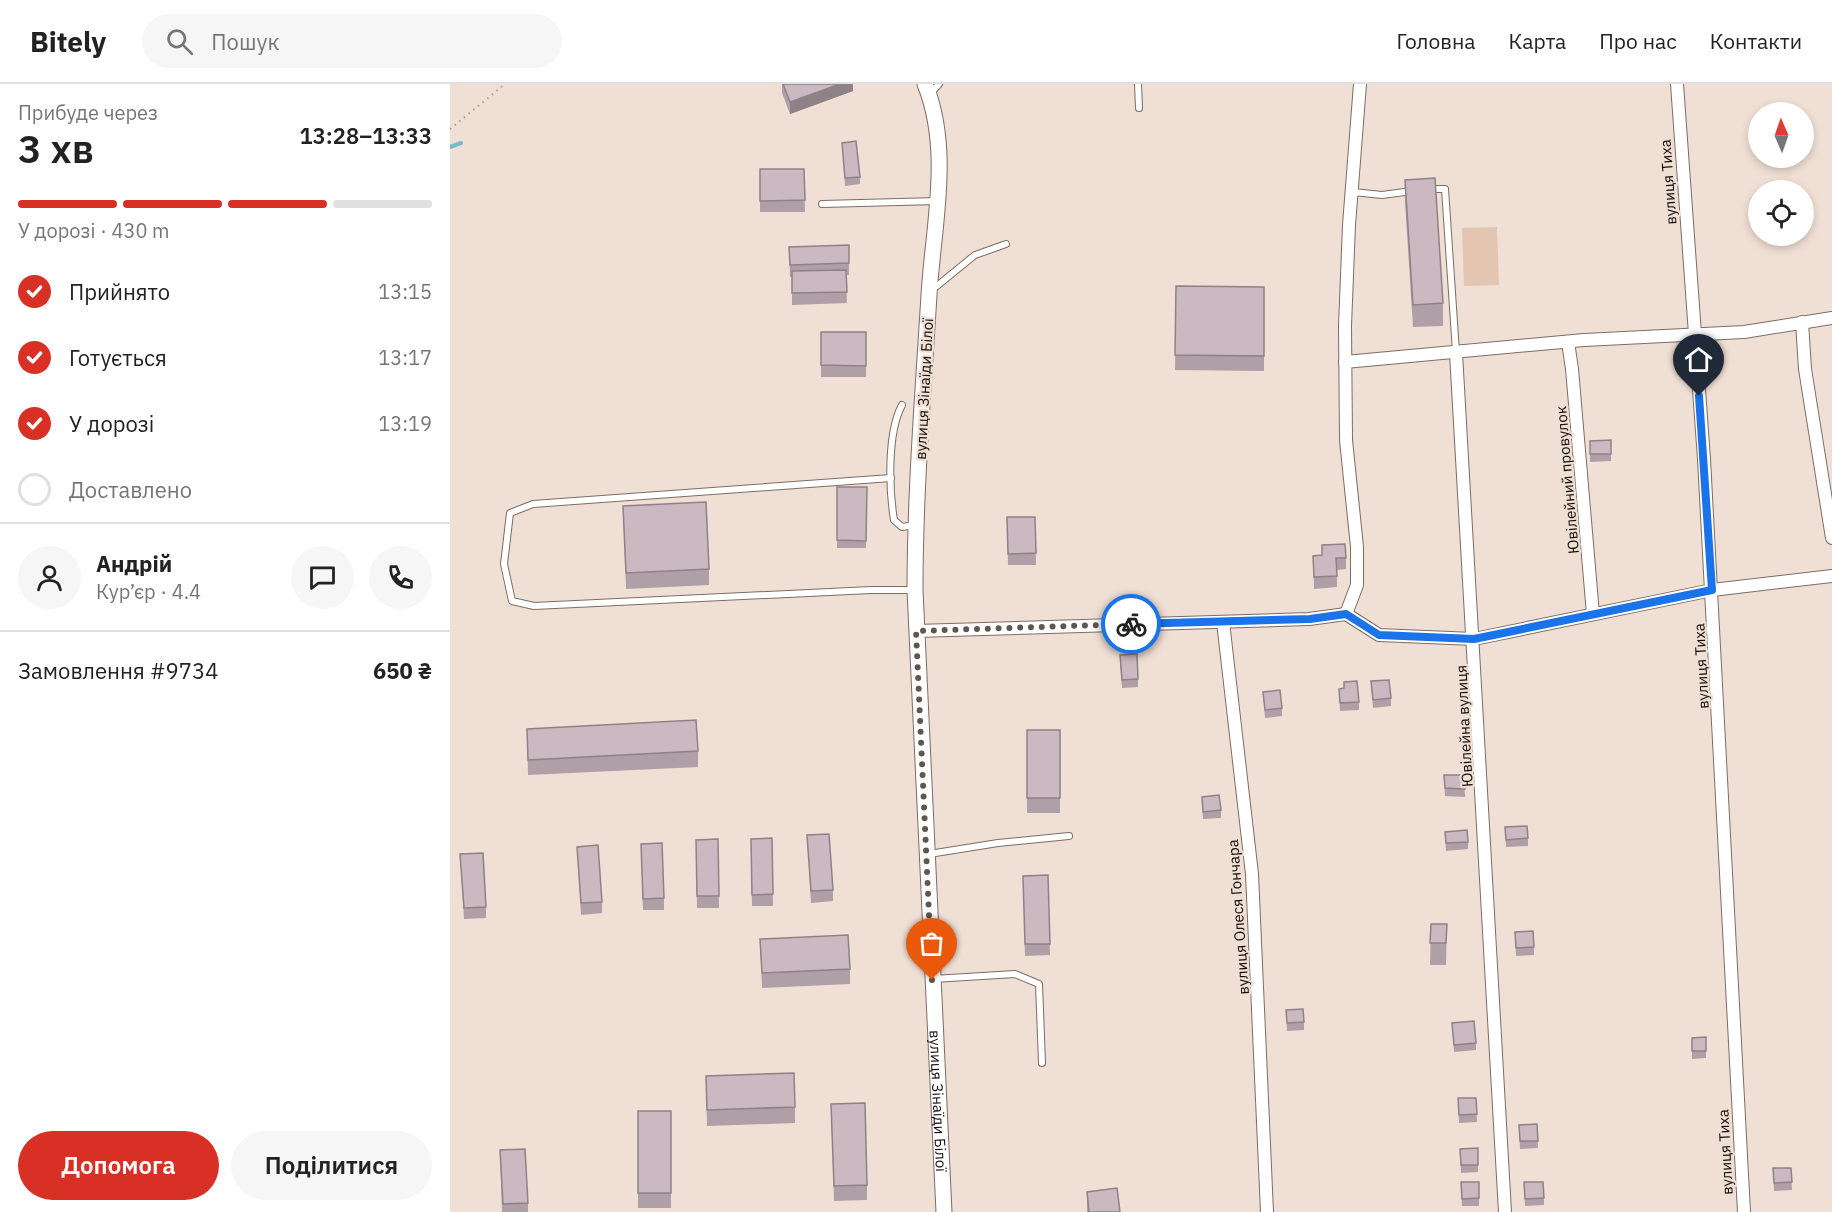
<!DOCTYPE html>
<html lang="uk">
<meta charset="utf-8">
<style>
:root{--surface:#fff;--page:#f6f6f6;--text:#222;--muted:#767676;--line:#e0e0e0;--accent:#d93025}
body{margin:0;font-family:"IBM Plex Sans",sans-serif;background:var(--page);color:var(--text);height:100vh;display:flex;flex-direction:column;font-size:22px;white-space:nowrap}
*{box-sizing:border-box;margin:0}
p{font-size:20px;color:var(--muted)}
.icon{flex:none;width:33px;height:33px;fill:none;stroke:currentColor;stroke-width:2;stroke-linecap:round;stroke-linejoin:round}
.map{position:relative;flex:1;overflow:hidden}
.panel{display:flex;flex-direction:column;background:var(--surface);width:450px}
.panel>*{flex:none}
.needle{width:39px;rotate:358deg}
.controls{position:absolute;left:1298px;top:18px;display:grid;gap:12px}
.controls a{display:grid;place-items:center;width:66px;height:66px;border-radius:50%;background:var(--surface);box-shadow:0 3px 9px #0003;font-size:30px}
.pin{position:absolute;display:grid;place-items:center;width:51px;height:51px;color:#fff;margin:-62px -26px;border-radius:50% 50% 50% 0;rotate:-45deg;box-shadow:0 0 6px #0007}
.pin .icon{rotate:45deg}
.courier{position:absolute;display:grid;place-items:center;width:60px;height:60px;margin:-30px;border:4px solid #1a73e8;border-radius:50%;background:#fff;color:#222;box-shadow:0 2px 8px #0007}
.head em{font-style:normal;font-weight:600}
.head div{display:flex;flex-direction:column-reverse}
.head{display:flex;align-items:center;justify-content:space-between;height:102px;padding:0 18px}
h1{font-size:39px;font-weight:600;line-height:45px}
.bar{display:grid;grid-template-columns:repeat(4,1fr);gap:9px 6px;align-content:center;height:72px;padding:0 18px}
.bar i{height:8px;border-radius:4px;background:var(--line)}
.bar .active{background:var(--accent)}
.bar p{grid-column:span 4}
.line{display:flex;align-items:center;gap:15px;padding:0 18px;border-top:2px solid var(--line)}
.line div{flex:1}
.round{display:grid;place-items:center;flex:none;width:63px;height:63px;border-radius:32px;background:var(--page)}
ol{padding:0 18px;list-style:none}
li{display:flex;align-items:center;gap:18px;height:66px}
li p{margin-inline-start:auto}
li .icon{padding:6px;border-radius:50%;background:var(--accent);color:#fff;stroke-width:4}
li:last-child{color:var(--muted)}
li i{width:33px;height:33px;border:3px solid var(--line);border-radius:50%}
.cta{display:flex;gap:12px;margin-top:auto;padding:12px 18px}
.cta a{flex:1;height:69px;border-radius:36px;background:var(--accent);color:#fff;font-size:24px;font-weight:600;line-height:69px;text-align:center}
.cta a+a{background:var(--page);color:var(--text)}
header{display:flex;align-items:center;gap:36px;box-sizing:border-box;height:84px;padding:0 30px;background:var(--surface);border-bottom:2px solid var(--line)}
header strong{font-size:28px}
nav{display:flex;gap:33px;margin-inline-start:auto;font-size:21px}
.search{width:420px;height:54px;background:var(--page);display:flex;align-items:center;gap:15px;box-sizing:border-box;padding:0 21px;border-radius:33px;color:var(--muted);font-size:22px}
main{display:flex;flex:1;min-height:0}
.map>svg:first-child{display:block}
</style>
<header>
<strong>Bitely</strong>
<div class="search"><svg class="icon" aria-label="search" viewBox="0 0 24 24"><circle cx="10" cy="10" r="6"/><path d="M15 15l6 6"/></svg>Пошук</div>
<nav><a>Головна</a><a>Карта</a><a>Про нас</a><a>Контакти</a></nav>
</header>
<main>
<section class="panel">
<div class="head"><div><h1>3 хв</h1><p>Прибуде через</p></div><em>13:28–13:33</em></div>
<div class="bar"><i class="active"></i><i class="active"></i><i class="active"></i><i></i><p>У дорозі · 430 m</p></div>
<ol>
<li><svg class="icon" aria-label="check" viewBox="0 0 24 24"><path d="M5 12l5 5 9-10"/></svg>Прийнято<p>13:15</p></li>
<li><svg class="icon" aria-label="check" viewBox="0 0 24 24"><path d="M5 12l5 5 9-10"/></svg>Готується<p>13:17</p></li>
<li><svg class="icon" aria-label="check" viewBox="0 0 24 24"><path d="M5 12l5 5 9-10"/></svg>У дорозі<p>13:19</p></li>
<li><i></i>Доставлено</li>
</ol>
<div class="line" style="height:108px"><a class="round"><svg class="icon" aria-label="person" viewBox="0 0 24 24"><circle cx="12" cy="8" r="4"/><path d="M4 21q1-7 8-7t8 7"/></svg></a><div><b>Андрій</b><p>Кур’єр · 4.4</p></div><a class="round"><svg class="icon" aria-label="chat" viewBox="0 0 24 24"><path d="M4 5h16v11H9l-5 4z"/></svg></a><a class="round"><svg class="icon" aria-label="phone" viewBox="0 0 24 24"><path d="M5 4h4l2 5-3 2q2 4 5 5l2-3 5 2v4C11 20 4 13 5 4z"/></svg></a></div>
<div class="line" style="height:78px"><div>Замовлення #9734</div><b>650 ₴</b></div>
<div class="cta"><a>Допомога</a><a>Поділитися</a></div>
</section>
<div class="map">
<svg width="1382" height="1128" viewBox="0 0 1382 1128">
<rect width="100%" height="100%" fill="#f0dfd4"/>
<polygon fill="#e3c5b2" points="1047,143 1049,201 1014,202 1012,144"/>
<g fill="none" stroke-linecap="round" stroke-linejoin="round">
<polyline stroke="#79bcc7" stroke-width="4" points="0,63 11,59"/>
<g stroke="#7c6d64" stroke-width="8">
<g id="service">
<polyline points="688,0 689,24"/>
<polyline points="480,10 489,0"/>
<polyline points="978,105 995,105 1006,268"/>
<polyline points="903,108 932,111 962,107"/>
<polyline points="372,120 488,117"/>
<polyline points="482,206 525,171 556,160"/>
<path d="M452 321C437 349 439 405 444 436L452 443 465 441"/>
<polyline points="441,394 83,420 60,429 54,480 62,517 84,522 421,506 465,506"/>
<polyline points="479,770 548,759 619,752"/>
<polyline points="483,895 565,890 589,900 592,979"/>
</g>
</g>
<g stroke="#7c6d64" stroke-width="14">
<g id="minor">
<polyline points="1227,0 1254,375 1294,1128"/>
<polyline points="1352,238 1355,285 1382,454"/>
<polyline points="1118,258 1122,285 1143,530"/>
<polyline points="1006,269 1055,1128"/>
<polyline points="895,278 1134,256 1294,248 1382,234"/>
<polyline points="896,530 907,501 907,463 896,356 895,242 899,141 910,0"/>
<polyline points="896,530 929,551 1024,555 1262,506 1382,492"/>
<polyline points="773,538 802,790 817,1128"/>
<polyline points="466,547 859,535 896,530"/>
</g>
</g>
<g stroke="#7c6d64" stroke-width="17">
<g id="tertiary">
<path id="s1" d="M475 0C502 67 483 142 479 211 473 310 465 408 465 506L494 1128"/>
</g>
</g>
<polyline stroke="#ab9e95" stroke-width="2" stroke-dasharray="1.5 4.5" stroke-linecap="butt" points="0,45 55,0"/>
<use href="#service" stroke="#fff" stroke-width="6"/>
<use href="#minor" stroke="#fff" stroke-width="12"/>
<use href="#tertiary" stroke="#fff" stroke-width="15"/>
</g>
<g fill="#af9fa6">
<polygon points="332,0 403,0 403,7 340,30 332,9"/>
<polygon points="392,59 410,93 410,100 395,102"/>
<polygon points="310,85 354,85 355,128 310,128"/>
<polygon points="955,96 993,219 993,242 963,243 955,118"/>
<polygon points="399,161 399,191 396,191 397,219 342,221 342,193 340,193 339,163"/>
<polygon points="726,202 814,203 814,287 725,286"/>
<rect x="371" y="248" width="45" height="45"/>
<polygon points="1140,357 1161,370 1161,377 1140,378"/>
<polygon points="387,403 417,403 416,464 387,464"/>
<polygon points="173,422 259,485 259,501 176,505"/>
<polygon points="557,433 585,433 586,481 558,481"/>
<polygon points="872,461 896,474 896,485 887,486 887,503 864,505 863,472 872,472"/>
<polygon points="670,578 688,595 688,603 672,604"/>
<polygon points="921,597 941,614 941,622 923,624"/>
<polygon points="894,604 909,618 909,626 890,627 889,605"/>
<polygon points="813,608 832,624 832,632 815,634"/>
<polygon points="77,645 248,667 248,683 78,691"/>
<rect x="577" y="646" width="33" height="83"/>
<polygon points="994,691 1014,691 1015,713 995,712"/>
<polygon points="752,713 771,726 771,734 753,735"/>
<polygon points="1055,743 1078,754 1078,762 1056,763"/>
<polygon points="995,748 1018,758 1018,765 996,767"/>
<polygon points="357,751 383,806 383,817 361,819"/>
<polygon points="322,754 323,822 302,822 301,755"/>
<polygon points="268,755 269,824 247,824 246,756"/>
<polygon points="127,763 152,818 152,829 131,831"/>
<polygon points="10,770 36,823 36,834 14,835"/>
<polygon points="191,772 214,814 214,826 193,826"/>
<polygon points="598,791 600,871 575,872 573,792"/>
<polygon points="981,840 997,840 996,881 980,881"/>
<polygon points="1065,848 1084,863 1084,871 1066,872"/>
<polygon points="310,855 400,885 400,900 312,904"/>
<polygon points="836,926 854,938 854,946 837,947"/>
<polygon points="1002,939 1026,959 1026,966 1004,968"/>
<polygon points="1256,953 1256,974 1242,975 1242,954"/>
<polygon points="256,992 345,1023 345,1039 257,1042"/>
<polygon points="1008,1014 1026,1014 1027,1038 1009,1039"/>
<polygon points="381,1020 417,1101 417,1116 384,1117"/>
<rect x="188" y="1027" width="33" height="97"/>
<polygon points="1087,1040 1088,1064 1070,1065 1069,1041"/>
<polygon points="1028,1064 1028,1088 1011,1089 1010,1065"/>
<polygon points="50,1066 78,1119 78,1128 52,1128"/>
<polygon points="1323,1084 1341,1084 1342,1106 1324,1107"/>
<polygon points="1011,1098 1029,1098 1029,1122 1012,1122"/>
<polygon points="1074,1098 1094,1114 1094,1121 1075,1122"/>
<polygon points="637,1108 670,1128 637,1128"/>
</g>
<polygon fill="#8e8287" points="390,0 403,0 403,7 340,30 340,18"/>
<g fill="#cbb9c1" stroke="#8e8287" stroke-width="1.5">
<polygon points="333,0 390,0 340,18"/>
<polygon points="406,57 410,93 395,94 392,59"/>
<polygon points="310,85 354,85 355,116 310,117"/>
<polygon points="985,94 993,219 963,221 955,96"/>
<polygon points="399,161 399,179 340,181 339,163"/>
<polygon points="396,186 397,208 342,209 342,187"/>
<polygon points="726,202 814,203 814,272 725,271"/>
<polygon points="371,248 416,248 416,282 371,281"/>
<polygon points="1161,356 1161,370 1140,370 1140,357"/>
<polygon points="387,403 417,403 416,457 387,456"/>
<polygon points="256,418 259,485 176,489 173,422"/>
<polygon points="557,433 585,433 586,469 558,470"/>
<polygon points="895,460 896,474 886,474 887,492 864,493 863,472 872,471 872,461"/>
<polygon points="687,570 688,595 672,596 670,571"/>
<polygon points="939,596 941,614 923,616 921,597"/>
<polygon points="907,597 909,618 890,619 889,605 894,604 894,598"/>
<polygon points="830,606 832,624 815,626 813,608"/>
<polygon points="246,636 248,667 78,676 77,645"/>
<rect x="577" y="646" width="33" height="68"/>
<polygon points="994,691 1014,691 1015,705 995,704"/>
<polygon points="769,711 771,726 753,728 752,713"/>
<polygon points="1077,742 1078,754 1056,756 1055,743"/>
<polygon points="1017,746 1018,758 996,759 995,748"/>
<polygon points="379,750 383,806 361,807 357,751"/>
<polygon points="322,754 323,810 302,811 301,755"/>
<polygon points="268,755 269,812 247,812 246,756"/>
<polygon points="212,759 214,814 193,815 191,760"/>
<polygon points="148,761 152,818 131,819 127,763"/>
<polygon points="33,769 36,823 14,824 10,770"/>
<polygon points="598,791 600,860 575,860 573,792"/>
<polygon points="981,840 997,840 996,859 980,859"/>
<polygon points="1083,847 1084,863 1066,864 1065,848"/>
<polygon points="398,851 400,885 312,889 310,855"/>
<polygon points="853,925 854,938 837,939 836,926"/>
<polygon points="1024,937 1026,959 1004,961 1002,939"/>
<polygon points="1256,953 1256,967 1242,967 1242,954"/>
<polygon points="344,989 345,1023 257,1026 256,992"/>
<polygon points="1008,1014 1026,1014 1027,1030 1009,1031"/>
<polygon points="415,1019 417,1101 384,1102 381,1020"/>
<rect x="188" y="1027" width="33" height="82"/>
<polygon points="1087,1040 1088,1057 1070,1057 1069,1041"/>
<polygon points="1028,1064 1028,1081 1011,1081 1010,1065"/>
<polygon points="75,1065 78,1119 53,1120 50,1066"/>
<polygon points="1323,1084 1341,1084 1342,1098 1324,1099"/>
<polygon points="1011,1098 1029,1098 1029,1114 1012,1115"/>
<polygon points="1074,1098 1093,1098 1094,1114 1075,1115"/>
<polygon points="667,1104 670,1128 639,1128 637,1108"/>
</g>
<g fill="none" stroke-linecap="round" stroke-linejoin="round">
<polyline stroke="#605650" stroke-width="6" stroke-dasharray="0 10.8" points="482,896 466,547 681,540"/>
<polyline stroke="#1a73e8" stroke-width="8" points="681,540 860,535 896,530 929,551 1024,555 1262,506 1249,312"/>
</g>
<g text-anchor="middle" dominant-baseline="central" stroke-width="4.5" stroke-linejoin="round" paint-order="stroke">
<g font-size="15" fill="#120c09" stroke="#f0dfd4">
<text transform="translate(1218 98) rotate(-94)">вулиця Тиха</text>
<text transform="translate(474 305) rotate(-87)">вулиця Зінаїди Білої</text>
<text transform="translate(1117 396) rotate(-95)">Ювілейний провулок</text>
<text transform="translate(1251 582) rotate(-93)">вулиця Тиха</text>
<text transform="translate(1014 642) rotate(-93)">Ювілейна вулиця</text>
<text transform="translate(788 833) rotate(-94)">вулиця Олеся Гончара</text>
<text stroke="none"><textPath href="#s1" startOffset="1020">вулиця Зінаїди Білої</textPath></text>
<text transform="translate(1275 1068) rotate(-93)">вулиця Тиха</text>
</g>
</g>
</svg>
<div class="controls">
<a><svg class="needle" viewBox="-14 -14 28 28"><path d="M0-13l5 13h-10z" fill="#e53935"/><path d="M0 13l5-13h-10z" fill="#767676"/></svg></a>
<a><svg class="icon" aria-label="locate" viewBox="0 0 24 24"><circle cx="12" cy="12" r="6"/><path d="M12 2v4M12 18v4M2 12h4M18 12h4"/></svg></a>
</div>
<div class="pin" style="left:482px;top:896px;background:#ea580c"><svg class="icon" aria-label="bag" viewBox="0 0 24 24"><path d="M5 8h14l-1 12H6zM9 8a3 3 0 0 1 6 0"/></svg></div>
<div class="pin" style="left:1249px;top:312px;background:#1f2937"><svg class="icon" aria-label="home" viewBox="0 0 24 24"><path d="M3 11l9-7 9 7M6 9v11h12V9"/></svg></div>
<div class="courier" style="left:681px;top:540px"><svg class="icon" aria-label="bike" viewBox="0 0 24 24"><circle cx="6" cy="16" r="4"/><circle cx="18" cy="16" r="4"/><path d="M6 16l4-8h5l3 8M10 8l3 8H6M13 5h3"/></svg></div>
</div>
</main>
